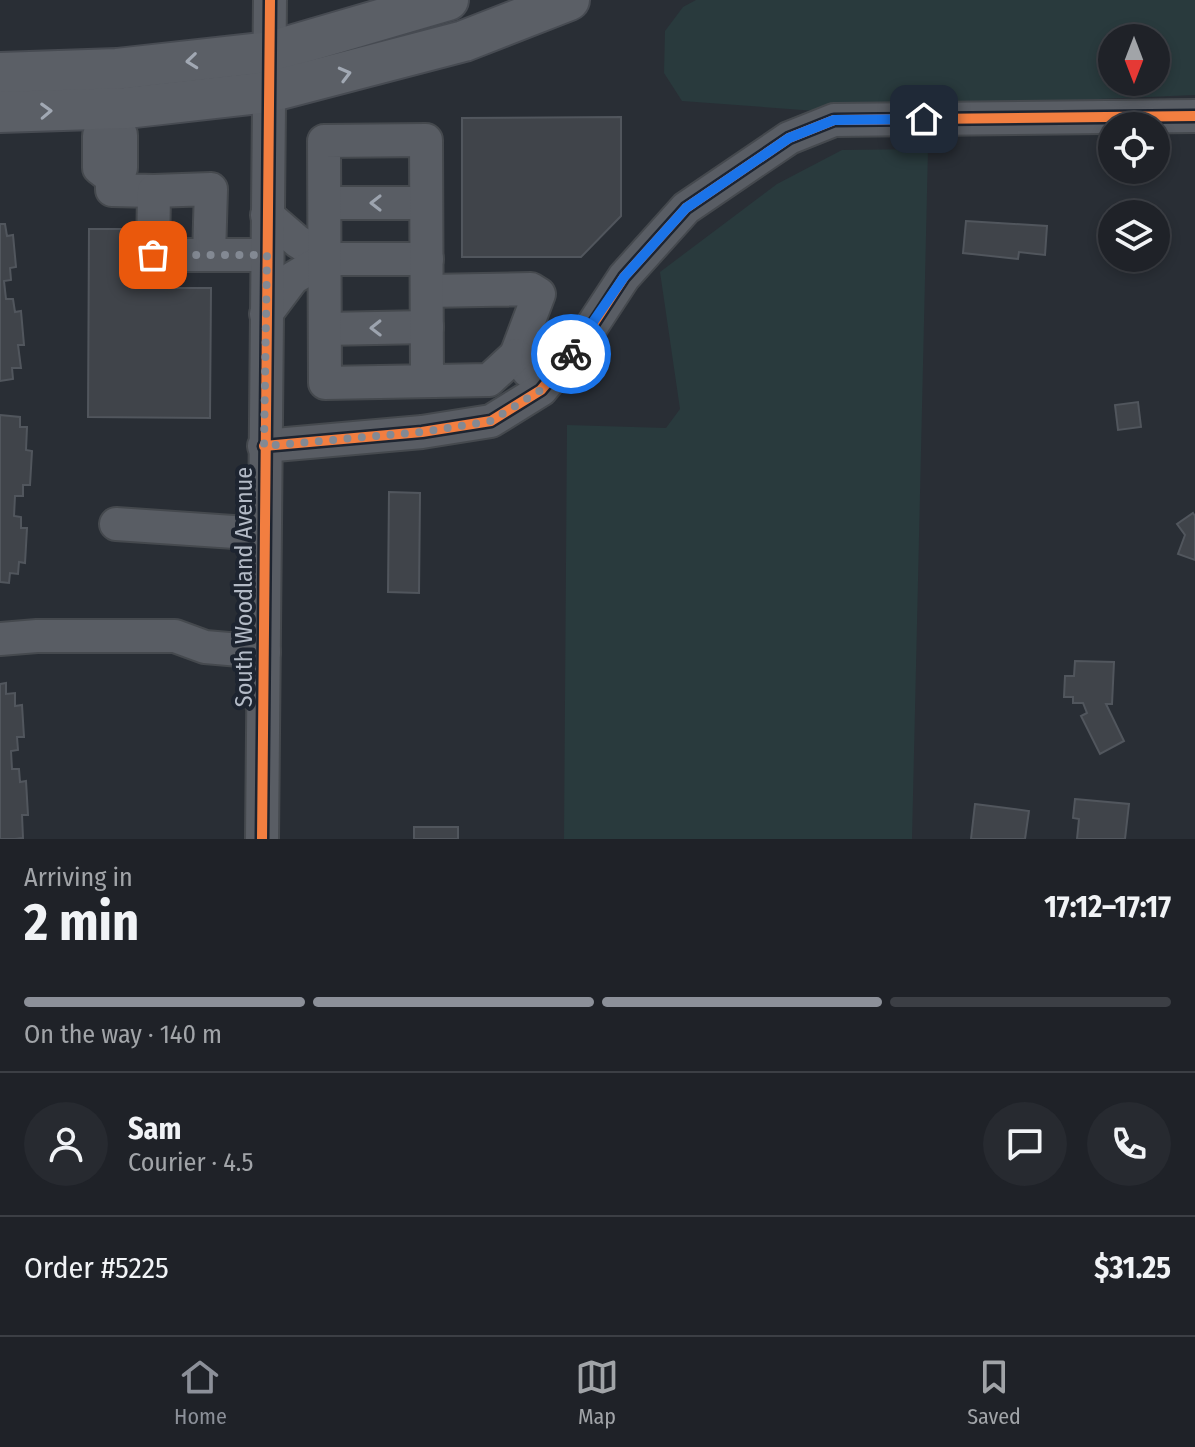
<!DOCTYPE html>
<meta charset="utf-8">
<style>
:root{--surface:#1f2228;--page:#272a30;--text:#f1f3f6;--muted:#a1a4a8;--line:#3c3f45;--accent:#8c9099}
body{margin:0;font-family:"Fira Sans Condensed",sans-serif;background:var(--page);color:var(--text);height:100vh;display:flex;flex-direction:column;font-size:30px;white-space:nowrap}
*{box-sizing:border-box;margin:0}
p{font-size:26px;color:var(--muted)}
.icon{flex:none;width:44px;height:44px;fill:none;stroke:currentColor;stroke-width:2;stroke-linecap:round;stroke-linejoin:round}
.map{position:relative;height:839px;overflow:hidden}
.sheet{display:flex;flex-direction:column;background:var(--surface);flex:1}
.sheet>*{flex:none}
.needle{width:52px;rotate:180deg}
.buttons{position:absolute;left:1098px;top:24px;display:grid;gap:16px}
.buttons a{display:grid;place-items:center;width:72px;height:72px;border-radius:50%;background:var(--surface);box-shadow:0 4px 12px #0003,0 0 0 2px var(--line);font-size:40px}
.pin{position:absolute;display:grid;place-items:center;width:68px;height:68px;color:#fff;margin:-34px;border-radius:16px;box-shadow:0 4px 12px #0006}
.courier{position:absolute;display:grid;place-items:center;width:80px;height:80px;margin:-40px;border:6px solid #1a73e8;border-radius:50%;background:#fff;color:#222;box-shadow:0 2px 10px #0007}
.headline em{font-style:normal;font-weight:700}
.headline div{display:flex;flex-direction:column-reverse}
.headline{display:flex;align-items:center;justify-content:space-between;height:136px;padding:0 24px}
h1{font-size:52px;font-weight:700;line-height:60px}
.bar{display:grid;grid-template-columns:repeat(4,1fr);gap:12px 8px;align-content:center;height:96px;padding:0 24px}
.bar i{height:10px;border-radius:6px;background:var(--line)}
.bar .current{background:var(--accent)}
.bar p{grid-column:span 4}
.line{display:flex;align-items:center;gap:20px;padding:0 24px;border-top:2px solid var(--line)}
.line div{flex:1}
.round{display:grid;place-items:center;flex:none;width:84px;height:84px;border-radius:42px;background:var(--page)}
.tab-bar{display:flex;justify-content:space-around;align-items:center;height:112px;border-top:2px solid var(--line);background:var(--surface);font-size:22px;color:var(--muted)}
.tab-bar a{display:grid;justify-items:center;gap:4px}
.tab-bar .current{color:var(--accent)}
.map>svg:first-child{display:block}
</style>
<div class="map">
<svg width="1195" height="839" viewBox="0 0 1195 839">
<rect width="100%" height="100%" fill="#292e35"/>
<g fill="#293a3d" fill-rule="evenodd">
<path d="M696 0H1195V95L816 111 682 101 664 73 665 31 683 7ZM1112 38H1156V82H1112Z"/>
<polygon points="928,149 912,839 564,839 567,425 666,428 680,409 660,272 777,184 842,150"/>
</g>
<g fill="#40444a" stroke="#51565d" stroke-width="2">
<polygon points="621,117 621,216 581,257 462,257 462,118"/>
<polygon points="966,221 1047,226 1045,255 1019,252 1018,259 963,253"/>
<polygon points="0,224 5,224 7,236 13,235 16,267 10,268 11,280 4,281 6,299 13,299 15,312 21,311 24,345 18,345 21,368 12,368 13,379 0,381"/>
<polygon points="89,229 141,229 140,288 211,288 210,418 88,417"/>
<polygon points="1138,402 1141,427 1118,430 1115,405"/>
<polygon points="0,415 20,417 20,427 27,427 26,450 32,451 30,485 23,485 23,496 15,496 14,516 21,517 21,528 27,528 25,563 19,562 18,574 10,573 9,583 0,582"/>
<polygon points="389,492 420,493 419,593 388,592"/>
<polygon points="1193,513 1195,516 1195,560 1178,554 1185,535 1177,524"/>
<polygon points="1075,661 1114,662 1112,704 1106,704 1124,741 1100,754 1081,716 1087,713 1083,703 1073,703 1073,697 1064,697 1065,676 1074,676"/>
<polygon points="6,683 6,694 15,693 15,706 22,705 24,737 17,737 18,750 11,751 12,769 19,769 20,782 26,781 28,815 22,815 23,838 15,839 0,839 0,684"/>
<polygon points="1075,799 1129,804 1125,839 1077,839 1079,819 1073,818"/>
<polygon points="975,804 1029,811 1025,839 971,839"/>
<rect x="414" y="827" width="44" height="12"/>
</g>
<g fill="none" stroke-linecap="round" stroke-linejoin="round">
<g stroke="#45494e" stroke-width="36">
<g id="minor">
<polyline points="112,178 99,168 99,136 110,127 121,135 121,168 112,178 112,190 154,191"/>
<polyline points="325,203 426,203"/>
<polyline points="267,215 297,241 325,259"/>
<polyline points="209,255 211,189 154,191 153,255 267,255"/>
<polyline points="427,291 531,289 539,294 516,355 528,371"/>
<polyline points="266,314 293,278 325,259 427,259"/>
<polyline points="325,329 427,327"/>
<polyline points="427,381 426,140 324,141 325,383 489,380 516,355"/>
<polyline points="264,446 422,432 491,421 541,390 584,338 624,277 686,208 789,138 834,120 1195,116"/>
<polyline points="116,524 264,534"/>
<polyline points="0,639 37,636 175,636 205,647 264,652"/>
<polyline points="262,839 270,0"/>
</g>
</g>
<g stroke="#474b52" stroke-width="44">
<g id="major">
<polyline points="0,73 117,69 270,52 448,0"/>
<polyline points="0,112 126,108 269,92 464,41 569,0"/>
</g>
</g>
<use href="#minor" stroke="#595d64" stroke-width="32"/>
<use href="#major" stroke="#5b5f66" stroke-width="40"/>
<g stroke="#1d2430" stroke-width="15">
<g id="cycleway">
<polyline points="264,446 422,432 491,421 541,390 584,338 624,277 686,208 789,138 834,120 1195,116"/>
<polyline points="262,839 270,0"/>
</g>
</g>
<use href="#cycleway" stroke="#f27e40" stroke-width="10"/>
</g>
<defs><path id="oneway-chevron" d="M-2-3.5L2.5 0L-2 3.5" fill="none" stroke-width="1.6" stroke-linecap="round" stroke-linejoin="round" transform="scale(2)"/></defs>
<g stroke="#a1a8b3">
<use href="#oneway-chevron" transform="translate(192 61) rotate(174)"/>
<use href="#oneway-chevron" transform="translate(345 74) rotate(-15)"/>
<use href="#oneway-chevron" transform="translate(46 111) rotate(-2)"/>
</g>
<g stroke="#9ca3ae">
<use href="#oneway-chevron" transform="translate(376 203) rotate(180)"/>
<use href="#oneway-chevron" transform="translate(376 328) rotate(179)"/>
</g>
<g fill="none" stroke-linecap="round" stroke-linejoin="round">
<polyline stroke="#838993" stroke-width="8" stroke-dasharray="0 14.4" points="153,255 267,255 264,446 422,432 491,421 541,390 571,354"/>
<polyline stroke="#1a73e8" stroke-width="10" points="571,354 624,277 686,208 789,138 834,120 924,119"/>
</g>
<g text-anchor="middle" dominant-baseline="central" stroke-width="8" stroke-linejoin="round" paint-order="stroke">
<g font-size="24" fill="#b3bac6" stroke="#1d2430">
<text transform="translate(244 587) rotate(-90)">South Woodland Avenue</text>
</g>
</g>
</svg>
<div class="buttons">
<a><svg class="needle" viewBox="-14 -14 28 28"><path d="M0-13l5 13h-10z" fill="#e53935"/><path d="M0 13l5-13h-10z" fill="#a1a4a8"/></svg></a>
<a><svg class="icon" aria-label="locate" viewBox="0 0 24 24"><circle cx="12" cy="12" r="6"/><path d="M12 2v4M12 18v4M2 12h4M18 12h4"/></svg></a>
<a><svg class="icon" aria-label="layers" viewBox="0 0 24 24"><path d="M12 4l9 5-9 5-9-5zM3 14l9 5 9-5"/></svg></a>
</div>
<div class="pin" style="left:153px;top:255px;background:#ea580c"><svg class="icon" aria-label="bag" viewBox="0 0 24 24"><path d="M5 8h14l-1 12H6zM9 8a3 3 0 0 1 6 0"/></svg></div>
<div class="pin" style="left:924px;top:119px;background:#1f2937"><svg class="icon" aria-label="home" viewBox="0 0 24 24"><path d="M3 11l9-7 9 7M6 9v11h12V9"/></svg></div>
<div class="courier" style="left:571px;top:354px"><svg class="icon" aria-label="bike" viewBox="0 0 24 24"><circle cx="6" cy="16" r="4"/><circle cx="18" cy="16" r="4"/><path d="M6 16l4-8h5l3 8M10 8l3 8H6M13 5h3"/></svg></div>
</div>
<section class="sheet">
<div class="headline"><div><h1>2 min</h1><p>Arriving in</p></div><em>17:12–17:17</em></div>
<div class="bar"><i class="current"></i><i class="current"></i><i class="current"></i><i></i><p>On the way · 140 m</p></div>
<div class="line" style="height:144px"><a class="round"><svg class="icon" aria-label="person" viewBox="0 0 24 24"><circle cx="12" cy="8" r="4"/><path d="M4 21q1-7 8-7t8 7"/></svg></a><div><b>Sam</b><p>Courier · 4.5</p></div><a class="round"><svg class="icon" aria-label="chat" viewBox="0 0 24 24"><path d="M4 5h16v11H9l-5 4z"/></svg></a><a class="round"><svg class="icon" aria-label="phone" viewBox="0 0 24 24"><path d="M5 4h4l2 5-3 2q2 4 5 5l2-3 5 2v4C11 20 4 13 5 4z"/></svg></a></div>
<div class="line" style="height:104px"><div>Order #5225</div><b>$31.25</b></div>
</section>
<nav class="tab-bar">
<a class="current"><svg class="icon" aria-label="home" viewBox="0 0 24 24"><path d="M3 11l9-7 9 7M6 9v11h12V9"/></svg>Home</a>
<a><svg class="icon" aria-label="map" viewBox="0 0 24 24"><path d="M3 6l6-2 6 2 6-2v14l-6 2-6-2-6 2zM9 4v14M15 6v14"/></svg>Map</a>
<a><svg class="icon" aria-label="saved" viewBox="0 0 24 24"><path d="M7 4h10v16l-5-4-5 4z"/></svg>Saved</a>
</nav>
